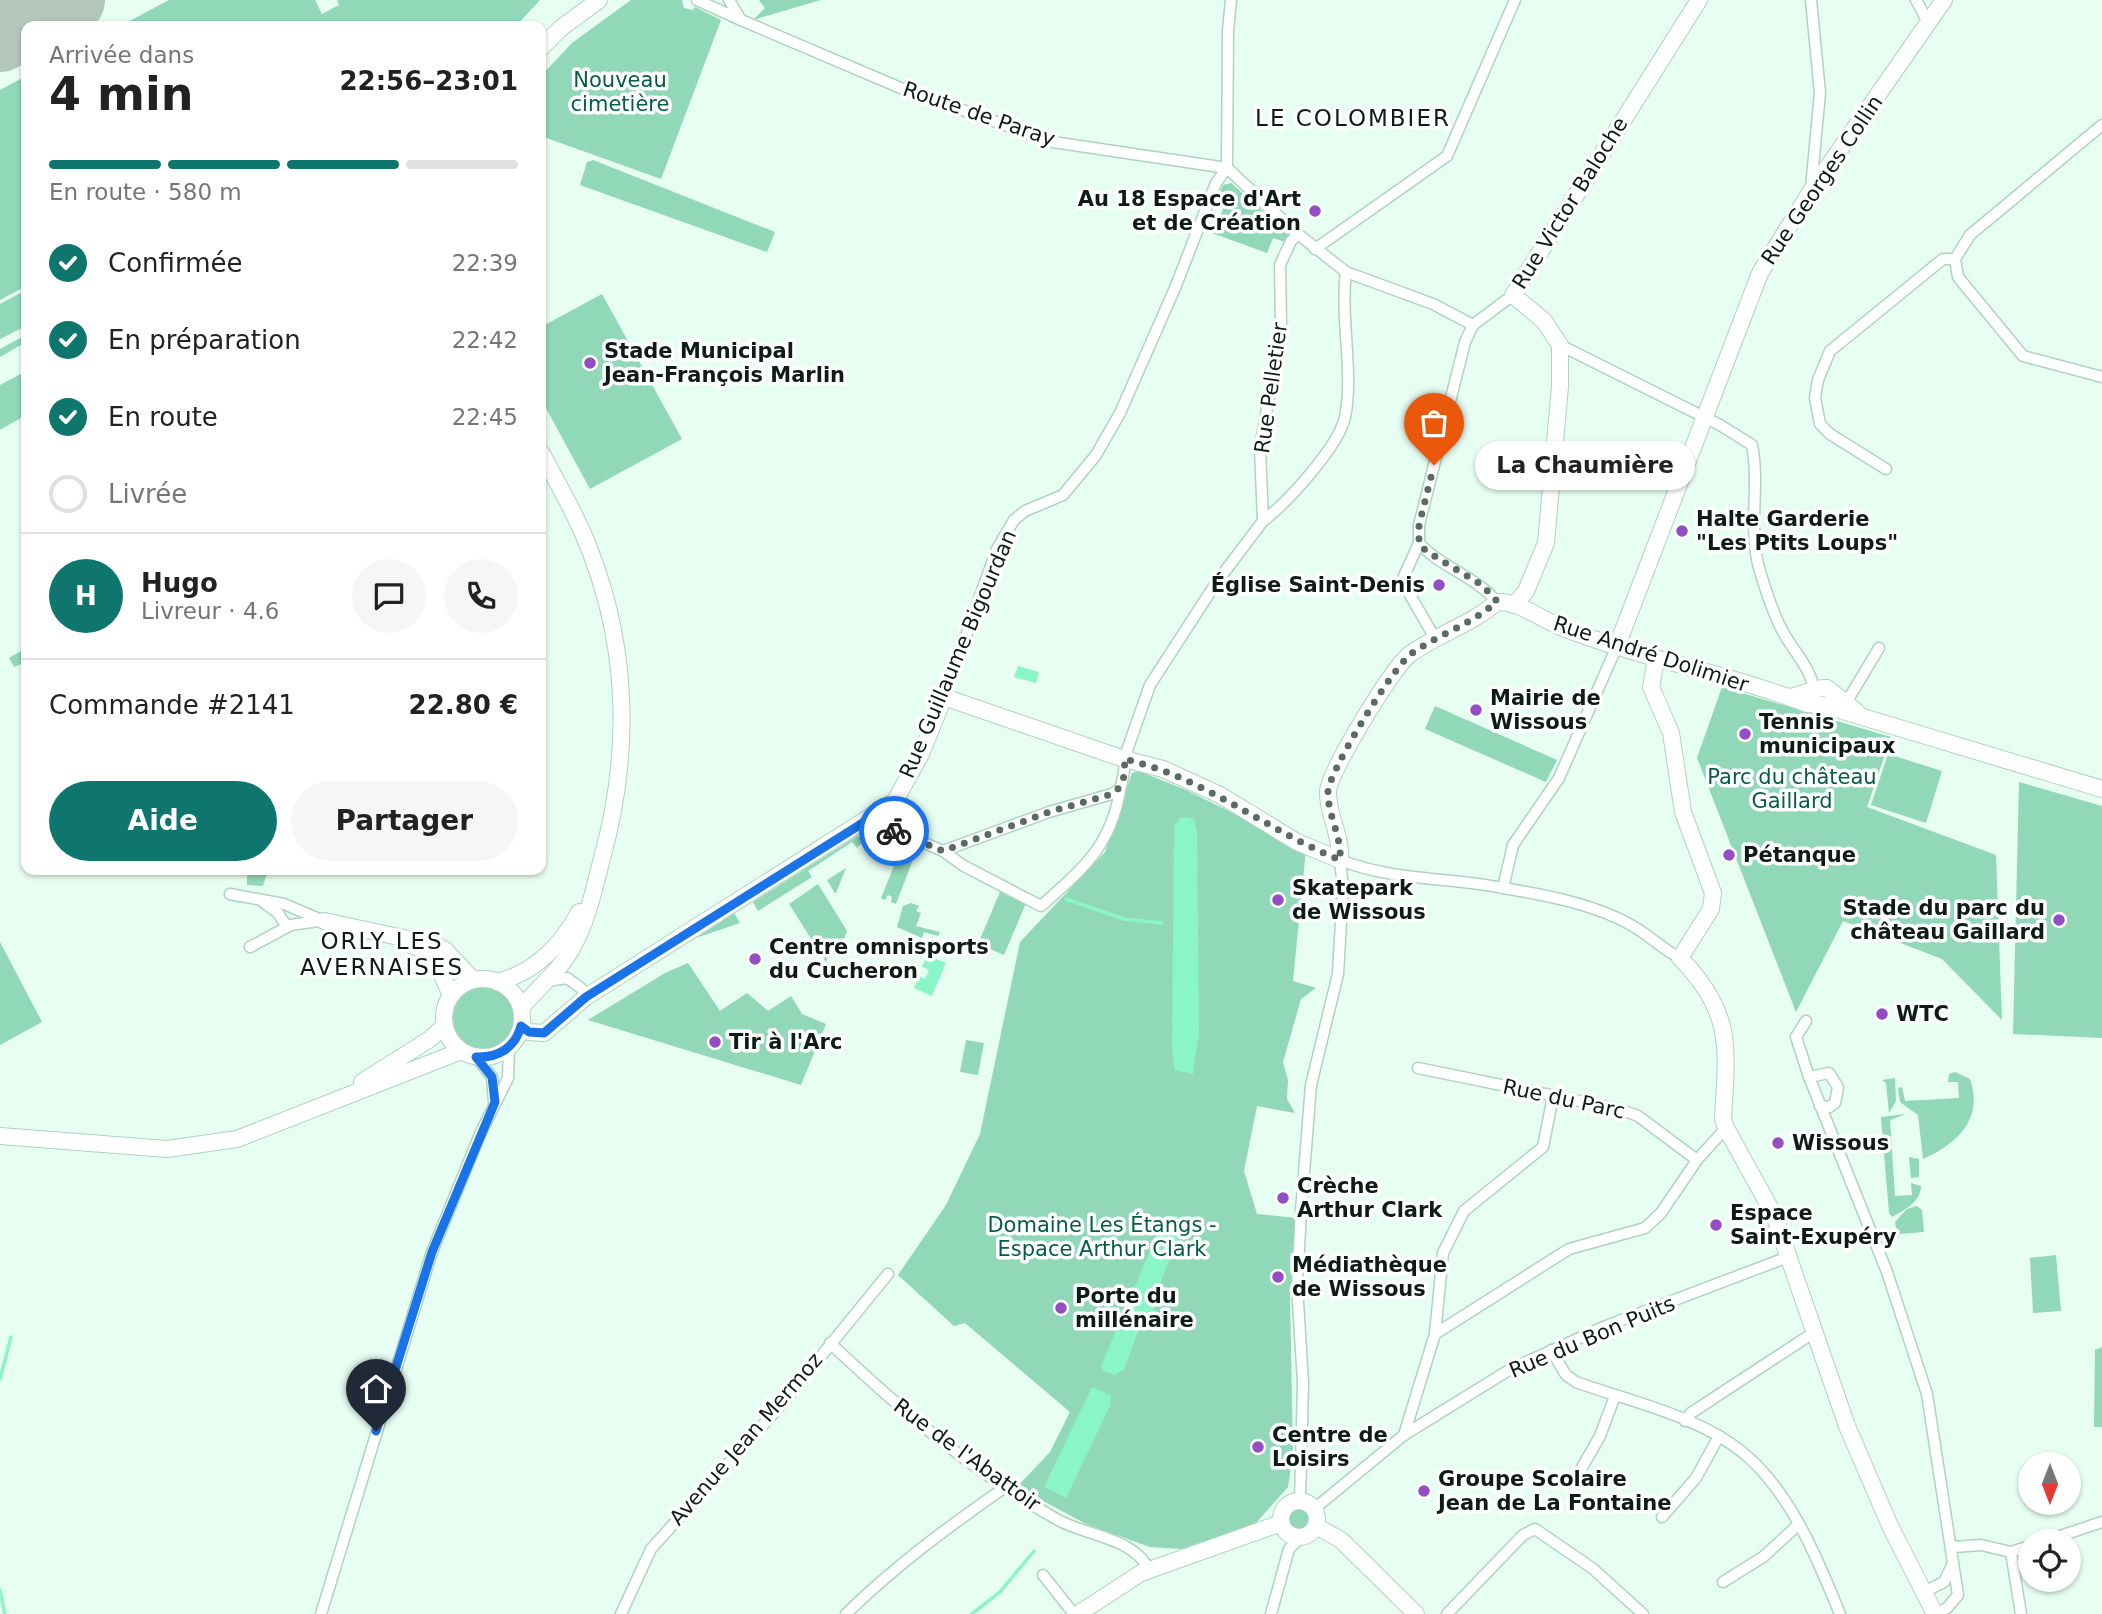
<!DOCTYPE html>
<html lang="fr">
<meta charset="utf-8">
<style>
:root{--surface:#fff;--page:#f6f6f6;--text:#222;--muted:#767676;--line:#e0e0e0;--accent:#0f766e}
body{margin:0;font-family:"DejaVu Sans",sans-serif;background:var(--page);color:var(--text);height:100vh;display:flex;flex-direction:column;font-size:26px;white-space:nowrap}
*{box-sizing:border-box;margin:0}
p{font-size:23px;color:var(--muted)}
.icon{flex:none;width:38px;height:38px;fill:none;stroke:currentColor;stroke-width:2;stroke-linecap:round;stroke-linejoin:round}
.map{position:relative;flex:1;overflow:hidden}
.drawer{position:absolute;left:21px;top:21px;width:525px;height:854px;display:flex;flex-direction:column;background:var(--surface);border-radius:14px;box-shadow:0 2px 5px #0004}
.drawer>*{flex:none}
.needle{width:46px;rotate:180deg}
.buttons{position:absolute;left:2018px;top:1452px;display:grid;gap:14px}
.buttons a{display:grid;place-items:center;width:63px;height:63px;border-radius:50%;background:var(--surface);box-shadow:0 2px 5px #0004;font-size:35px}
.pin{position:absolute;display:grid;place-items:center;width:60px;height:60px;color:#fff;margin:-72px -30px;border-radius:50% 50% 50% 0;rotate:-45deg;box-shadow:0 0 7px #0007}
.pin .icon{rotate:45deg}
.courier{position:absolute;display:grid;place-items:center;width:70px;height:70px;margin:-35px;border:5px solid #1a73e8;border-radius:50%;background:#fff;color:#222;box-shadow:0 2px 9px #0007}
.bubble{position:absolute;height:49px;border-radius:24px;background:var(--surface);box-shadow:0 2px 5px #0004;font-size:23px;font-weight:800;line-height:49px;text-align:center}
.headline em{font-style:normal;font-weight:800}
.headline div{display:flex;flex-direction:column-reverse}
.headline{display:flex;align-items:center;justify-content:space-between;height:119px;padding:0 28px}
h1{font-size:46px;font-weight:800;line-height:52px}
.bar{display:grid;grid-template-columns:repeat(4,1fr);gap:10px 7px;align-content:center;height:84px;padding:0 28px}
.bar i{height:9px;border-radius:5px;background:var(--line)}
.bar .selected{background:var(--accent)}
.bar p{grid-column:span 4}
.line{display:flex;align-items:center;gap:18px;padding:0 28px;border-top:2px solid var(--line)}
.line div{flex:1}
.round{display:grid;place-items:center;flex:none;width:74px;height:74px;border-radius:37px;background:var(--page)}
ol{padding:0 28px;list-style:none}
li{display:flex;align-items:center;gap:21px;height:77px}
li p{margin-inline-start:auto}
li .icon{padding:7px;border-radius:50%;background:var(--accent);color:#fff;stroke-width:4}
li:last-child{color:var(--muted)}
li i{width:38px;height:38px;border:4px solid var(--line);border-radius:50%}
.action{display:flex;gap:14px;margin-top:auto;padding:14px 28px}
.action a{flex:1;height:80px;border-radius:42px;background:var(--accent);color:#fff;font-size:28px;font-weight:800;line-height:80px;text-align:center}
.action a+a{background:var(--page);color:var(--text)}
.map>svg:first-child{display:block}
</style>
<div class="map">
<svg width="2102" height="1614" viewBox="0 0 2102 1614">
<rect width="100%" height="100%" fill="#e7fef2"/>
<g fill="#91d8b8">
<polygon points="169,0 315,0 322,14 339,5 337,0 540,0 516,26 120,26"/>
<polygon points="631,0 682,0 684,8 693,10 695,7 721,20 661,179 541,136 541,76 572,43"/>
<polygon points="759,0 821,0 753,20 765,8"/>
<polygon points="26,76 26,286 0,300 0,90"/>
<polygon points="593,160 775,232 767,252 580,185 587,162"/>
<polygon points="1231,183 1289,234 1285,242 1273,238 1267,253 1201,229 1205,221 1216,225 1227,201 1218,197 1223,185"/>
<polygon points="26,290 26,326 0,339 0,304"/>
<polygon points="602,294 682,439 590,489 541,399 541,327"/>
<polygon points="26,335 26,342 0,357 0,349"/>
<polygon points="26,371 26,415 0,430 0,385"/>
<polygon points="26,648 26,662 14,667 9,658"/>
<polygon points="1722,687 1891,737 1867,807 1996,855 2002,1020 1942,959 1843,921 1796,1012 1697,758"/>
<polygon points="1435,706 1557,760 1546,782 1425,729"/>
<polygon points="1888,754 1942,771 1926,823 1871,805"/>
<polygon points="1139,771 1186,790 1306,849 1293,981 1316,988 1301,999 1283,1062 1288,1080 1287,1099 1295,1113 1257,1106 1244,1171 1257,1214 1296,1218 1290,1297 1293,1453 1288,1487 1255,1524 1181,1549 1150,1547 1088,1525 1017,1487 1050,1452 1070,1412 965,1323 954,1326 898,1275 946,1205 980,1134 1020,942 1105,852 1132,773"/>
<polygon points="2019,782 2102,806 2102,1038 2013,1034"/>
<polygon points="876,827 888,832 880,848 873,844 872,831"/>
<polygon points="857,836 864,840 857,848 852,842 808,871 812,877 758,911 753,902"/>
<polygon points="895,839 917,849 896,904 891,902 892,897 888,895 885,900 881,898 896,861 889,857"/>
<polygon points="846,868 836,893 835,893 827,880"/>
<polygon points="247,870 268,870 263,886 247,885"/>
<polygon points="818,884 847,931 843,941 836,938 826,962 789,904"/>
<polygon points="1000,892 1026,903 1004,955 978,944"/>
<polygon points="911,903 919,906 916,911 921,913 916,926 940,932 938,936 924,932 922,938 897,927 903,906"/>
<polygon points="734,913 740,923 696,938"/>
<polygon points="0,942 42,1022 0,1045"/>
<polygon points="688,963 720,1011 747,993 768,1011 791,996 802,1014 826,1024 801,1085 588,1020 665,973"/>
<circle cx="484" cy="1018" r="31"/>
<polygon points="966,1040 984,1043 978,1075 960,1072"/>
<path d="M1955 1072 1970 1079C1984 1119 1957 1144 1923 1159L1918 1115 1900 1102 1898 1088 1902 1087 1905 1101 1959 1098 1958 1082H1948L1949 1074Z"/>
<polygon points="1895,1078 1896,1101 1889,1113 1886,1083 1882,1080"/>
<path d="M1906 1114 1890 1120 1895 1196 1912 1195 1911 1183 1921 1186C1921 1202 1904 1210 1892 1217L1889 1213 1881 1117Z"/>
<polygon points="1909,1157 1919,1159 1919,1177 1911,1178"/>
<polygon points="1917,1206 1922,1210 1924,1232 1899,1234 1898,1240 1895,1222 1907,1209"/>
<polygon points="2056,1255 2061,1311 2033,1313 2030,1258"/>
<polygon points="2102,1347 2102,1427 2094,1427 2095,1350"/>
<circle cx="1299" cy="1519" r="12"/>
</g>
<g fill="#8af5c7">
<polygon points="1018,666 1039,672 1036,683 1014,677"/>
<polygon points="1187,817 1194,819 1197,834 1199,1033 1193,1074 1175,1070 1172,1048 1174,826 1180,818"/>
<polygon points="927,955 946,963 932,996 914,988 919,976 925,979 929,970 922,967"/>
<polygon points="1165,1216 1177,1216 1185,1221 1158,1289 1153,1311 1137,1334 1124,1369 1115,1375 1103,1371 1101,1366"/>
<polygon points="1092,1387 1111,1395 1110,1406 1066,1498 1044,1487"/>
</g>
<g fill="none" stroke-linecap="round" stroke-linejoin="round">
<g stroke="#8af5c7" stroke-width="3.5">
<polyline points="1066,899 1124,919 1161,923"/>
<polyline points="0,1379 11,1337"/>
<polyline points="0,1590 5,1614"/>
<polyline points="972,1614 1000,1592 1034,1551"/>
</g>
<polyline stroke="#b2c6bc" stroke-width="70" points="0,37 70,0"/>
<g stroke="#aed3c1" stroke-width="13">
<g id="street">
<polyline points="697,0 741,20"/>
<polyline points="729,0 741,20 903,89 1053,142 1227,168"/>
<polyline points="1811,0 1820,93 1811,188"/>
<polyline points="1916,0 1928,22"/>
<polyline points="2102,125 1970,235 1955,259 1958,277 2023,356 2102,377"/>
<polyline points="1227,168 1298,234 1346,272 1433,304 1473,325"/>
<polyline points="1227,168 1228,31 1231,0"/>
<polyline points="1315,249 1447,156 1515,0"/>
<path d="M1560 345 1720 425 1752 445C1760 485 1748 527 1759 568 1765 588 1771 609 1781 628 1791 649 1810 666 1814 689"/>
<polyline points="1886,469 1830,434 1820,424 1815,398 1818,380 1830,351 1943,259 1955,259"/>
<path d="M1263 521C1287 503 1339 446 1345 417 1354 373 1340 319 1346 272"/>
<path d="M1419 543C1440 567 1474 575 1497 602"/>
<polyline points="1436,640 1410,595 1404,576 1419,543 1419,525 1465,342 1473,325 1513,295"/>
<polyline points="944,697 997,549 1014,520 1025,511 1063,495 1096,455 1120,413 1175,288 1216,183 1227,168"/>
<polyline points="1846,703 1879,648"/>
<path d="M869 819 943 851 964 866 1041 906C1082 869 1110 848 1120 791 1122 779 1126 771 1124 759L1150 685 1216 583 1263 521 1260 449 1281 325 1280 265 1291 241 1298 234"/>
<polyline points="943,851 1049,812 1112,794 1120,789"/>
<polyline points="1503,888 1513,845 1559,778 1617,646"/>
<polyline points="230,894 284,904 324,921"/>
<polyline points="263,902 278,913 287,927"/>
<polyline points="250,947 291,925 318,921"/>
<polyline points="547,981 567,978 581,988 586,997"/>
<polyline points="1806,1021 1796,1037 1809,1077 1887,1272 1927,1394 1958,1595 1947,1608 1935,1614"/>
<polyline points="476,1057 492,1077 494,1102"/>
<polyline points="1418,1068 1619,1109 1638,1116 1697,1160"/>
<polyline points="1809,1077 1829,1073 1838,1087 1835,1103 1829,1107 1820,1106"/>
<polyline points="1435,1334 1443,1253 1464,1211 1543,1147 1553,1096"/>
<path d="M830 1343C900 1409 974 1473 1058 1520 1087 1536 1135 1538 1149 1570"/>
<path d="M1551 1350 1566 1375 1576 1382C1631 1402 1702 1416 1748 1457 1792 1496 1818 1560 1840 1614"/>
<polyline points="1685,1421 1691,1413 1813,1333"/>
<polyline points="1404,1435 1435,1334 1569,1249 1645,1228 1661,1213 1697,1160 1726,1128"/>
<polyline points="1580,1471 1600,1436 1615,1396"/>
<path d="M1300 1501 1303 1383 1297 1285 1301 1211 1311 1085 1338 974 1343 888 1340 860C1393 881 1448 877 1503 888 1546 895 1599 905 1636 928 1651 937 1664 950 1680 958"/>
<polyline points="1314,1509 1404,1435 1509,1370 1606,1326 1788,1257"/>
<polyline points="1662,1517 1696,1478 1719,1436"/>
<polyline points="2042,1542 2102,1522"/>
<polyline points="1953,1547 1981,1545 2011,1552 2021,1614"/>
<polyline points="2011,1552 2030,1546"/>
<polyline points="1043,1575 1074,1614"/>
<polyline points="1723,1582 1763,1557 1798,1525"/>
<polyline points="1924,1592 1944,1582 1953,1563"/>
<polyline points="321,1614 432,1252 481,1132 508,1078 509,1047"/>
<polyline points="621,1614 651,1549 782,1404 888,1274"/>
<path d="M846 1614C895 1566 948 1527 1004 1488"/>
<polyline points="1271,1614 1289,1549 1300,1538"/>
<polyline points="1447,1614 1523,1535 1535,1529 1592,1568 1643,1614"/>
</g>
</g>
<g stroke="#aed3c1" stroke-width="18">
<g id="secondary">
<polyline points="541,48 561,28 599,0"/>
<polyline points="1514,605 1526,591 1546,543 1560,386 1560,345 1544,321 1513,295 1699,0"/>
<polyline points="1617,646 1760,273 1811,191 1944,0"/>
<path d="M1656 659 1651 687 1671 733 1683 812 1713 893 1711 909 1680 958C1734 1013 1727 1048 1723 1119L1726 1128 1774 1215 1847 1426 1891 1528 1935 1614"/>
<path d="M1790 697C1803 695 1814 687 1827 688L1857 712"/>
<polyline points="324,921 436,945 445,950 473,980"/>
<path d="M413 946C437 955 440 973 451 995"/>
<circle cx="483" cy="1018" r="39"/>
<path d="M497 982C534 973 562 945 579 912"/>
<path d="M521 1008C537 988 560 971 572 948 588 920 594 889 602 858 630 758 629 654 592 556 579 520 559 486 541 452"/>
<path d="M521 1026 529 1032 544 1033 586 997 895 801 921 754 944 697 1124 759 1163 769 1220 795 1297 842 1340 860C1342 836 1327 814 1328 791 1330 770 1393 667 1410 654 1438 634 1472 624 1497 602 1519 601 1540 619 1561 627 1641 659 1727 673 1807 704L1823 705 2102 789"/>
<polyline points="362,1082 430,1039 444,1026"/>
<polyline points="0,1136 167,1149 237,1139 461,1051"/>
<circle cx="1299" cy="1519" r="18"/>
<polyline points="1316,1526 1341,1540 1416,1614"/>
<polyline points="1078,1614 1141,1573 1281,1523"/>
</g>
</g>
<use href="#street" stroke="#fff" stroke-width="10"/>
<use href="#secondary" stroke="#fff" stroke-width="16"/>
</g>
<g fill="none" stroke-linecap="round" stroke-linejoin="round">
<path stroke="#5a6b63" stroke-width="7" stroke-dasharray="0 12.6" d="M894 831 943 851 1049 812 1112 794C1124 786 1126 773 1124 759 1204 777 1266 830 1340 860 1342 836 1327 814 1328 791 1330 770 1393 667 1411 654 1438 634 1472 625 1497 601L1482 585 1426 551 1419 543V525L1434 465"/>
<path stroke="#1a73e8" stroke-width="9" d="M376 1431 432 1252 495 1102 492 1077 476 1057C498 1058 515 1048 521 1026L529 1032 544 1033 586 997 869 819 894 831"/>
</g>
<g fill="#924ec2" stroke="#fff" stroke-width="2.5">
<circle cx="1315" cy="211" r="7"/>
<circle cx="590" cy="363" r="7"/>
<circle cx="1682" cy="531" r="7"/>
<circle cx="1439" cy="585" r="7"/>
<circle cx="1476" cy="710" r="7"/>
<circle cx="1745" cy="734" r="7"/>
<circle cx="1729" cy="855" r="7"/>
<circle cx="1278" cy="900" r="7"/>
<circle cx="2059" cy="920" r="7"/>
<circle cx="755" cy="959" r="7"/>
<circle cx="1882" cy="1014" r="7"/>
<circle cx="715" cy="1042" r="7"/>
<circle cx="1778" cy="1143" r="7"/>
<circle cx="1283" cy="1198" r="7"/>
<circle cx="1716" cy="1225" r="7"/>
<circle cx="1278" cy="1277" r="7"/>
<circle cx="1061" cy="1308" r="7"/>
<circle cx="1258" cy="1447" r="7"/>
<circle cx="1424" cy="1491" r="7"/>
</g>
<g text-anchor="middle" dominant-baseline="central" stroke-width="7" stroke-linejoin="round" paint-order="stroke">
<g font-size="21" fill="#045e42" stroke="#fff">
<text x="620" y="80">Nouveau<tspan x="620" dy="24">cimetière</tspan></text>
<text x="1792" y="777">Parc du château<tspan x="1792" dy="24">Gaillard</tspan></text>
<text x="1102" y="1225">Domaine Les Étangs -<tspan x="1102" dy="24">Espace Arthur Clark</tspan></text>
</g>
<g font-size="21" fill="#0e1c16" stroke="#fff">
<text transform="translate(979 114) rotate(19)">Route de Paray</text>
<text transform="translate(1822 180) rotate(-56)">Rue Georges Collin</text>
<text transform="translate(1570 203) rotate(-58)">Rue Victor Baloche</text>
<text transform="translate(1271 388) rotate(-82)">Rue Pelletier</text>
<text transform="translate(958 654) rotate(-67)">Rue Guillaume Bigourdan</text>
<text transform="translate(1651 654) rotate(18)">Rue André Dolimier</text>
<text transform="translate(1564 1099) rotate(12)">Rue du Parc</text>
<text transform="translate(1592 1337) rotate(-23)">Rue du Bon Puits</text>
<text transform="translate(746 1439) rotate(-49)">Avenue Jean Mermoz</text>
<text transform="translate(967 1455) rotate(36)">Rue de l'Abattoir</text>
</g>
<g font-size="21" font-weight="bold" fill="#0e1c16" stroke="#fff" text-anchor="start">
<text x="1301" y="199" text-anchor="end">Au 18 Espace d'Art<tspan x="1301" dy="24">et de Création</tspan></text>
<text x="604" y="351">Stade Municipal<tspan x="604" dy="24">Jean-François Marlin</tspan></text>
<text x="1696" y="519">Halte Garderie<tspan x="1696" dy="24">"Les Ptits Loups"</tspan></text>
<text x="1425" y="585" text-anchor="end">Église Saint-Denis</text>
<text x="1490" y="698">Mairie de<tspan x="1490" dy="24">Wissous</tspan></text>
<text x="1759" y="722">Tennis<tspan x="1759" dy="24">municipaux</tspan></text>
<text x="1743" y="855">Pétanque</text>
<text x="1292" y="888">Skatepark<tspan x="1292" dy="24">de Wissous</tspan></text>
<text x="2045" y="908" text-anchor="end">Stade du parc du<tspan x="2045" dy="24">château Gaillard</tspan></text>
<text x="769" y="947">Centre omnisports<tspan x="769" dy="24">du Cucheron</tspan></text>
<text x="1896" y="1014">WTC</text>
<text x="729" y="1042">Tir à l'Arc</text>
<text x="1792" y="1143">Wissous</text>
<text x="1297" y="1186">Crèche<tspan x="1297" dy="24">Arthur Clark</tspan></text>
<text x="1730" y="1213">Espace<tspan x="1730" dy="24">Saint-Exupéry</tspan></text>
<text x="1292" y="1265">Médiathèque<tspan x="1292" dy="24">de Wissous</tspan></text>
<text x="1075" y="1296">Porte du<tspan x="1075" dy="24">millénaire</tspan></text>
<text x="1272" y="1435">Centre de<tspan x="1272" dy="24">Loisirs</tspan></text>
<text x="1438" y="1479">Groupe Scolaire<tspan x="1438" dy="24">Jean de La Fontaine</tspan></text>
</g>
<g font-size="23" letter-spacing="2" fill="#0e1c16" stroke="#fff">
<text x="1353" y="118">LE COLOMBIER</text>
<text x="382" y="941">ORLY LES<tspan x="382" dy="26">AVERNAISES</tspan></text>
</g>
</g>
</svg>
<div class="buttons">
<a><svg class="needle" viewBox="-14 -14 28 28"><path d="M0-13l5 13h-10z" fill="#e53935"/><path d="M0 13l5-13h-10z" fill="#767676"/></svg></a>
<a><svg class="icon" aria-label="locate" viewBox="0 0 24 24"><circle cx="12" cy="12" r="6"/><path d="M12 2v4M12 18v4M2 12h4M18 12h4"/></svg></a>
</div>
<div class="pin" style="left:1434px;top:465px;background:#ea580c"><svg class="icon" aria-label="bag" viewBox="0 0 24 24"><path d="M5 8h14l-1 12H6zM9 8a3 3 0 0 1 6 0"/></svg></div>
<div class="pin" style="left:376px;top:1431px;background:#1f2937"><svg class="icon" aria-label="home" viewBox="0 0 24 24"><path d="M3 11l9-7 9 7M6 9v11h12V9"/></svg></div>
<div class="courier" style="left:894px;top:831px"><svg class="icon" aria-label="bike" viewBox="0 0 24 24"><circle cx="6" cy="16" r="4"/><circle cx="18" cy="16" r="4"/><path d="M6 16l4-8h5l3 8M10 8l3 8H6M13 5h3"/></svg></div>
<div class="bubble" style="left:1475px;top:441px;width:220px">La Chaumière</div>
<section class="drawer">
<div class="headline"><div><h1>4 min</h1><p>Arrivée dans</p></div><em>22:56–23:01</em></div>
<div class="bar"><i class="selected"></i><i class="selected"></i><i class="selected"></i><i></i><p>En route · 580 m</p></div>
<ol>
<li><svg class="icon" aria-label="check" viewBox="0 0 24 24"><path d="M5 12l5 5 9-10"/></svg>Confirmée<p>22:39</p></li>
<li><svg class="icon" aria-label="check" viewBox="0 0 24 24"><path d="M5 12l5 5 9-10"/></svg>En préparation<p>22:42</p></li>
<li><svg class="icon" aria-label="check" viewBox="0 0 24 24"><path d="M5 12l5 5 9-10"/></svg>En route<p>22:45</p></li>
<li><i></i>Livrée</li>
</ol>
<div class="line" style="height:126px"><b class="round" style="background:var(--accent);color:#fff">H</b><div><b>Hugo</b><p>Livreur · 4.6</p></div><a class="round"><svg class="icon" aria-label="chat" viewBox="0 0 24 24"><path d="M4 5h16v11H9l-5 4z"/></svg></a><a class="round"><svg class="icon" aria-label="phone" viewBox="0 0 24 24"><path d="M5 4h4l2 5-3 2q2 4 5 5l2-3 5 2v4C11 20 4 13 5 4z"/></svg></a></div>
<div class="line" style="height:91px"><div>Commande #2141</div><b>22.80 €</b></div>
<div class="action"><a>Aide</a><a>Partager</a></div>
</section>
</div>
